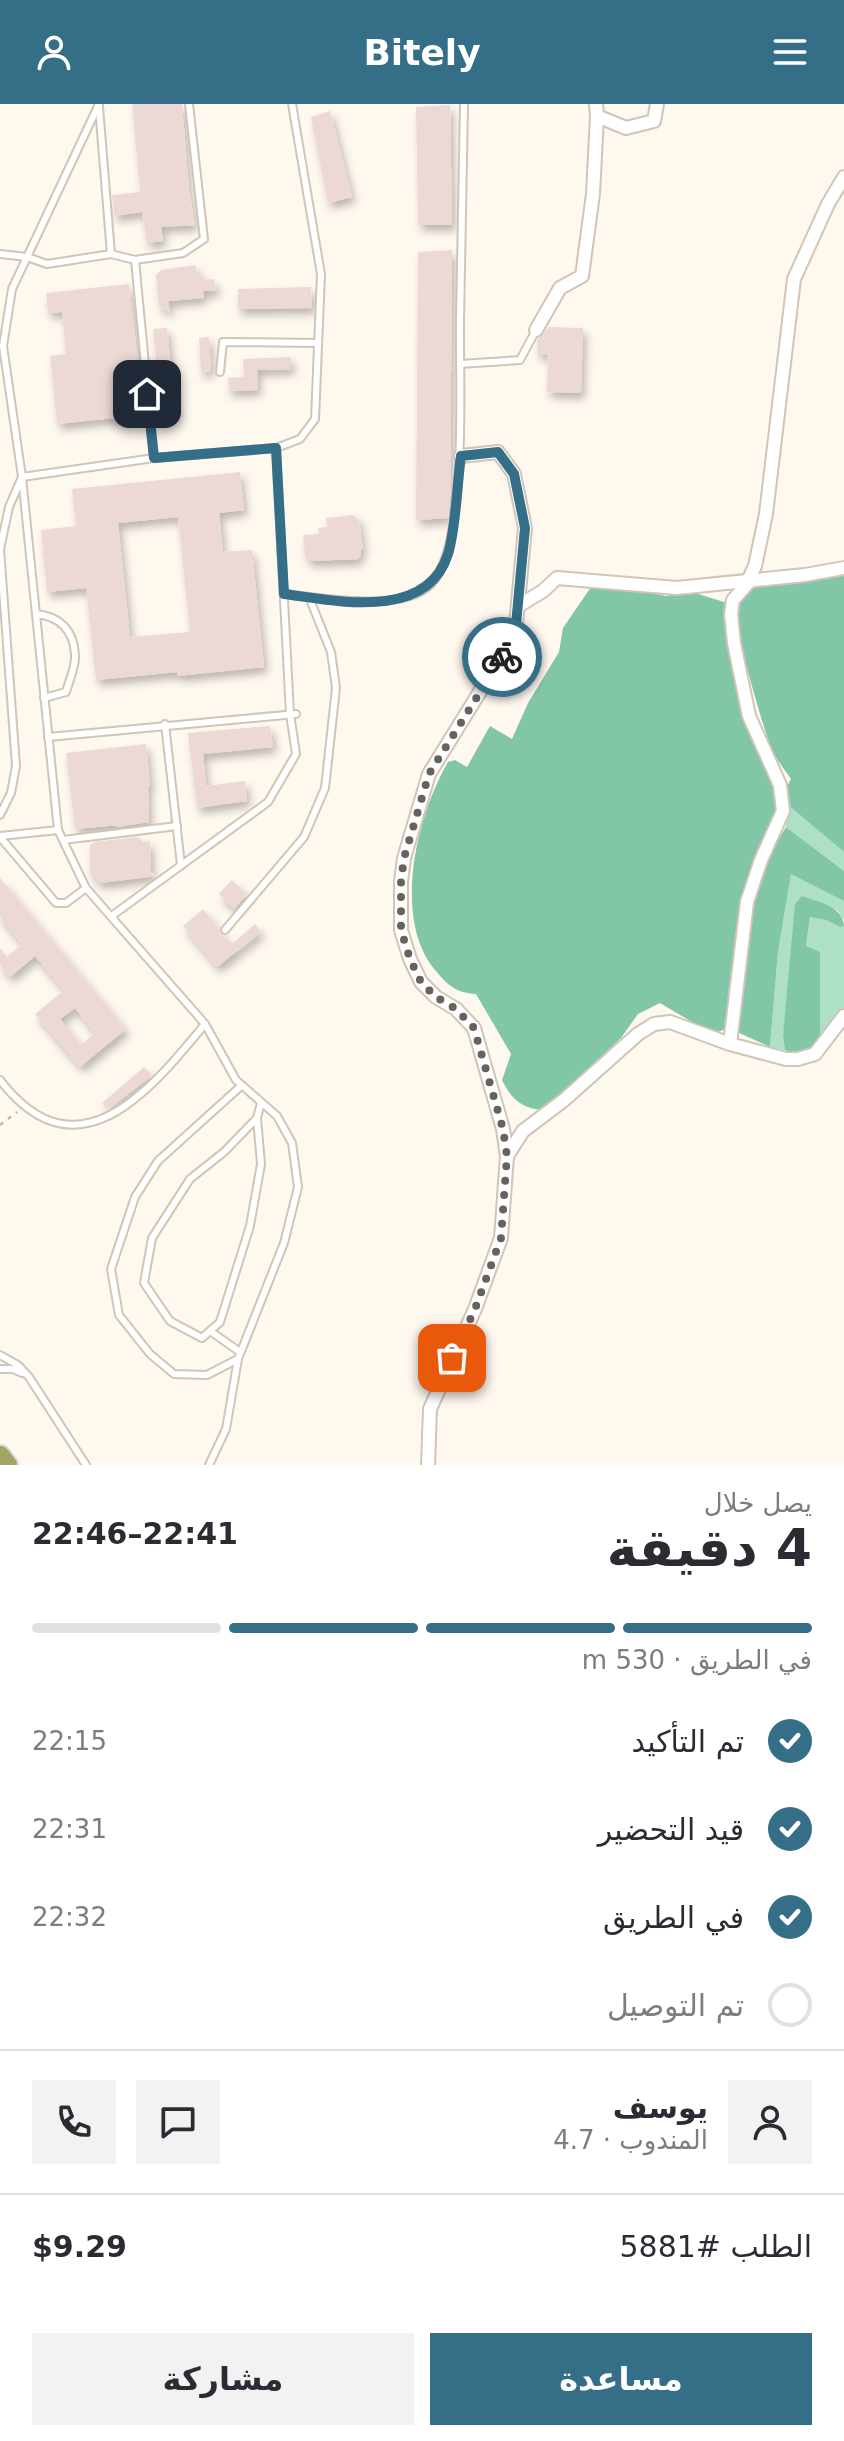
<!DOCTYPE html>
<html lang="ar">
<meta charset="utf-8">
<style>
:root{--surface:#fff;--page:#f2f2f3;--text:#2b2b33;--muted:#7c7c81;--line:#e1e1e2;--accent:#346e87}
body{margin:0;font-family:"DejaVu Sans",Cairo,sans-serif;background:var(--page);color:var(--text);direction:rtl;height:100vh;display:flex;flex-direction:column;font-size:30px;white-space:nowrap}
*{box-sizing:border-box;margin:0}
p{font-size:26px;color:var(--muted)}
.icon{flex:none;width:44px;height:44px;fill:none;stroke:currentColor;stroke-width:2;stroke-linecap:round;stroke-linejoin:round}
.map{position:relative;height:1361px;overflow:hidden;direction:ltr}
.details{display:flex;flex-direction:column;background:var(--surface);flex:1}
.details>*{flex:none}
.pin{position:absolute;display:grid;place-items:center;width:68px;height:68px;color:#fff;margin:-34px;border-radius:16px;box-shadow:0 4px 12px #0006}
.courier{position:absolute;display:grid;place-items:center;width:80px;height:80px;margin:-40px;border:6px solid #346e87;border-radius:50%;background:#fff;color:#222;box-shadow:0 2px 10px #0007}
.head em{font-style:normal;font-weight:800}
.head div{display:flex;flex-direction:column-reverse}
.head{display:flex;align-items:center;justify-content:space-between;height:136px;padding:0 32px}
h1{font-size:52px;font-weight:800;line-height:60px}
.bar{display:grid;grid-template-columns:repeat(4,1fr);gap:12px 8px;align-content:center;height:96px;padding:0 32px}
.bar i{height:10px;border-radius:6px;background:var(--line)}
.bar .active{background:var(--accent)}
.bar p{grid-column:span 4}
.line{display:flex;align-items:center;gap:20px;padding:0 32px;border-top:2px solid var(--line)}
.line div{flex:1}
.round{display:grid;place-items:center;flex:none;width:84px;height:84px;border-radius:0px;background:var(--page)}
ol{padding:0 32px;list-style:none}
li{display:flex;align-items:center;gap:24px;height:88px}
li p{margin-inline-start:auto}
li .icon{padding:8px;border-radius:50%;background:var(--accent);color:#fff;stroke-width:4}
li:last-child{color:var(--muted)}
li i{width:44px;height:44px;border:4px solid var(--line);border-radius:50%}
.action{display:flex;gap:16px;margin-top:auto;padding:16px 32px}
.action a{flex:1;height:92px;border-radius:0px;background:var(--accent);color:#fff;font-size:32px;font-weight:800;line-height:92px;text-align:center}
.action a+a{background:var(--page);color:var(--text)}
header{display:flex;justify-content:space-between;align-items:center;height:104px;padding:0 32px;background:var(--accent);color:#fff;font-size:36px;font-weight:800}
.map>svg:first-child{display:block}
</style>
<header><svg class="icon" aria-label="menu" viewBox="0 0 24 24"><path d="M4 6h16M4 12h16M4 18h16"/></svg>Bitely<svg class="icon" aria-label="person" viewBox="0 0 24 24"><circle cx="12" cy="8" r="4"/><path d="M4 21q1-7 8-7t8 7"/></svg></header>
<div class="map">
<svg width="844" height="1361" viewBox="0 0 844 1361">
<defs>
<filter id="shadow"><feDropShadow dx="3.5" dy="6" stdDeviation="4" flood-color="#0004"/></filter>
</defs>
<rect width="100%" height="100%" fill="#fff8ef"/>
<g fill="#aedfc7">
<polygon points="788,701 844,748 844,767 786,723"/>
<polygon points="791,769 844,797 844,816 837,806 802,792 783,932 785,946 770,943 778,848"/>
<polygon points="810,813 826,816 840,823 844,822 844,909 820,940 806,843"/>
</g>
<g fill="#81c6a7">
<path d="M844 469V748L788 701 785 686 791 675C784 665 776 655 771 644 764 626 733 520 736 506 738 494 745 488 754 482Z"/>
<path d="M591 483 633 485 666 492 689 487 727 499 730 546 777 678 781 702 740 820 728 890 730 923 718 928 697 921 660 899 638 910 621 934 544 1006C522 1005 511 995 502 976L511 950 476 890C457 889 448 882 436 867 391 815 417 711 448 658L455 656 467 663 490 622 512 635 528 599 559 548 563 524Z"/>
<path d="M786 723 844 767V797L791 770 778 848 770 943 737 928C745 859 747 782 786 723Z"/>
<path d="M802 792C818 798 843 802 844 822L840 823 826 816 810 813 806 842 820 848V940L796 950 785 946 783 932 795 800Z"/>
</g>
<g fill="#ecd9d5" fill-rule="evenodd" filter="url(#shadow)">
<polygon points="132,0 182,0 189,86 195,121 161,123 163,137 147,139 142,108 114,112 112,91 140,88"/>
<polygon points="450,1 452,121 418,121 416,3"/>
<polygon points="330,7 352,93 328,99 311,13"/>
<polygon points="452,146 450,398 448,414 416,416 418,148"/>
<polygon points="195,161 198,171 203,172 203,176 214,175 216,187 203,187 204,194 168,197 170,208 159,202 156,171 161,166"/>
<polygon points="129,180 144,311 57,320 50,252 66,250 62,208 48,209 46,189"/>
<polygon points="311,183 312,204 238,205 238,185"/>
<polygon points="549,223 583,224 581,289 547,288 548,251 538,251 537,236"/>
<polygon points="167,224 176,313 162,315 162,309 156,310 154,287 159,286 153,225"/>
<polygon points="209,233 211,267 201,268 199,234"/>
<polygon points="291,253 291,265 257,266 258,286 229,287 228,274 244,273 243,255"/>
<path d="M240 368 244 406 219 409 223 448 252 446 264 563 177 572V568L96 576 86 484 47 488 41 426 76 422 72 385ZM178 413 190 528 130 533 118 419Z"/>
<polygon points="353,411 359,416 363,445 360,446 361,451 358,455 311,457 305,452 303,431 319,430 318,424 327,423 326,414"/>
<polygon points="270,622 273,643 203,650 206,682 245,677 247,697 197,704 188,629"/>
<polygon points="146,640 150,682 148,683 149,718 116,723 119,721 75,725 66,649"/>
<polygon points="138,733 143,738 150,737 151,768 156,772 100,779 90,769 90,741 94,738"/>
<path d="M0 774 126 925 80 963 35 910 64 886 35 852 10 873 0 861V844L7 853 22 840 0 813ZM75 904 95 929 81 941 60 915Z"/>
<polygon points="232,776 247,790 234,805 219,790"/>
<polygon points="203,805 219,825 221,830 232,840 255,820 261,828 217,863 183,822"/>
<polygon points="144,963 152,971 107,1006 102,999"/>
</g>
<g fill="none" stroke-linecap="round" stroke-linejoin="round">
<g stroke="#d0c5b7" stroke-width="10">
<g id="service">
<polyline points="99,0 12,185 3,242 22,373 58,726 86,784 205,920 236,976 277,1012 292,1039 298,1083 284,1139 238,1255 226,1325 209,1361"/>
<polyline points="99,3 111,150"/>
<polyline points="0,150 27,153 47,160 111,150 135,156 183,149 204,135 189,0"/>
<polyline points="135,156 154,354"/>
<polyline points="460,260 520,256 536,226"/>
<polyline points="220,268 223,238 318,239"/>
<polyline points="0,445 9,403 22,373 154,354 276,344 300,335 315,315 321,170 292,0"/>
<polyline points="0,445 16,662 11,689 0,711"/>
<path d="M284 490C320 494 403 509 431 480 469 441 459 274 460 218 462 146 463 73 464 0"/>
<path d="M36 510C59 512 74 526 75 551 76 562 69 577 66 588L44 594"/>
<polyline points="165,620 181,761"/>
<polyline points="48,633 296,610"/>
<polyline points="0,732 58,726"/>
<polyline points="0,733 56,799 66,799 86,784"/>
<polyline points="63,736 177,722"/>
<polyline points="113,811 268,698 296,650 290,610 276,344"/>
<polyline points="225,826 304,733 325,684 336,584 331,548 309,493"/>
<path d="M0 976C77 1076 150 987 205 920"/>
<polyline points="257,1014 224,1048 190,1075 152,1134 144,1179 170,1217 202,1234 220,1218 250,1122 261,1060 257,1014 261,999"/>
<polyline points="210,1227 240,1248"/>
<polyline points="0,1251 18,1261 29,1273 86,1361"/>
<polyline points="238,1255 207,1271 174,1270 150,1250 119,1211 111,1165 135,1093 158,1057 241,982"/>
<polyline points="0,1265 13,1265 22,1269"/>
</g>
</g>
<g stroke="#d0c5b7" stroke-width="16">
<g id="minor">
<polyline points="596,0 597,12 626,24 654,17 657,0"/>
<polyline points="536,226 560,184 582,172 593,90 597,12"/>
<polyline points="748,477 755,462 766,410 794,175 828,100 844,73"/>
<polyline points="518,502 543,487 557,474 677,484 805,471 844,464"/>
<polyline points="730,940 747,798 761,756 783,707 780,681 749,612 734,539 731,510 733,496 750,477"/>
<polyline points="507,1052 523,1027 564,996 638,930 654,920 670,918 730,940 786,955 798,955 815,950 844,912"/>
<polyline points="428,1361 430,1305 475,1205 501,1134 507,1052 503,1025 474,924 456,905 436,893 421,878 410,855 401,826 401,777 404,754 429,670 515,531 525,424 514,370 498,348 461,352"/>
</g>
</g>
<g stroke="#dad9d8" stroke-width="24">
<polyline id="trunk" points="0,1352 7,1361"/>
</g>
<polyline stroke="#afa9a2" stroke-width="2" stroke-dasharray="4 6" stroke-linecap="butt" points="0,1021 17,1008"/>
<use href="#service" stroke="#fff" stroke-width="6"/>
<use href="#minor" stroke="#fff" stroke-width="12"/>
<use href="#trunk" stroke="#a2a662" stroke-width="20"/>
</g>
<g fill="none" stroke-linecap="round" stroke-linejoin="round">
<polyline stroke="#68625c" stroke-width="8" stroke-dasharray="0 14.4" points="452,1254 475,1205 501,1134 507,1052 503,1025 474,924 456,905 436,893 421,878 410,855 401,826 401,777 404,754 429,670 502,553"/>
<path stroke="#346e87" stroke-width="10" d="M147 290 154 354 276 344 284 490C337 497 427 517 448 450 456 425 457 379 461 352L498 348 514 370 525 424 515 531 502 553"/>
</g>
</svg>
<div class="pin" style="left:452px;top:1254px;background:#ea580c"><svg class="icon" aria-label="bag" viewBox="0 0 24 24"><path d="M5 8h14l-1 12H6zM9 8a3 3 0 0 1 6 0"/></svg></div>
<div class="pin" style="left:147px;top:290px;background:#1f2937"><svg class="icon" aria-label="home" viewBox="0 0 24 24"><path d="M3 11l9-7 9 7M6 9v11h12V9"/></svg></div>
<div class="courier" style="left:502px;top:553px"><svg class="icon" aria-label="bike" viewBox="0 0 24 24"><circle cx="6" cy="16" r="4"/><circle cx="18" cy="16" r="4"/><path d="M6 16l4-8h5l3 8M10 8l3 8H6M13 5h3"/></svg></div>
</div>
<section class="details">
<div class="head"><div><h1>4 دقيقة</h1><p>يصل خلال</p></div><em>22:41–22:46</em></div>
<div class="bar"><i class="active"></i><i class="active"></i><i class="active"></i><i></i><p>في الطريق · 530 m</p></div>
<ol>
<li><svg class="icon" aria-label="check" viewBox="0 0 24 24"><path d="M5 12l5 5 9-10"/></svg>تم التأكيد<p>22:15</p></li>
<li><svg class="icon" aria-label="check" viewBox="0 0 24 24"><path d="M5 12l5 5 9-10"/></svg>قيد التحضير<p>22:31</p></li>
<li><svg class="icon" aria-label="check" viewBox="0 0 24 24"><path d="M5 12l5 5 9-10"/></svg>في الطريق<p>22:32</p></li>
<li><i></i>تم التوصيل</li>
</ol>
<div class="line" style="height:144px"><a class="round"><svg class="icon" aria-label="person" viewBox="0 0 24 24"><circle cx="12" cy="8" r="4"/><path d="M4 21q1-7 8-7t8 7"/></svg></a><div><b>يوسف</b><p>المندوب · 4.7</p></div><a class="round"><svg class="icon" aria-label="chat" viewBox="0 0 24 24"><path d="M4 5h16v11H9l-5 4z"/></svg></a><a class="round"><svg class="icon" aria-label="phone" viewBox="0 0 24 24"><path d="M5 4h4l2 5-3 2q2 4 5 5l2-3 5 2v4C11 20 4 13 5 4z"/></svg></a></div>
<div class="line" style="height:104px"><div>الطلب #5881</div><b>$9.29</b></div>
<div class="action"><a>مساعدة</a><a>مشاركة</a></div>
</section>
